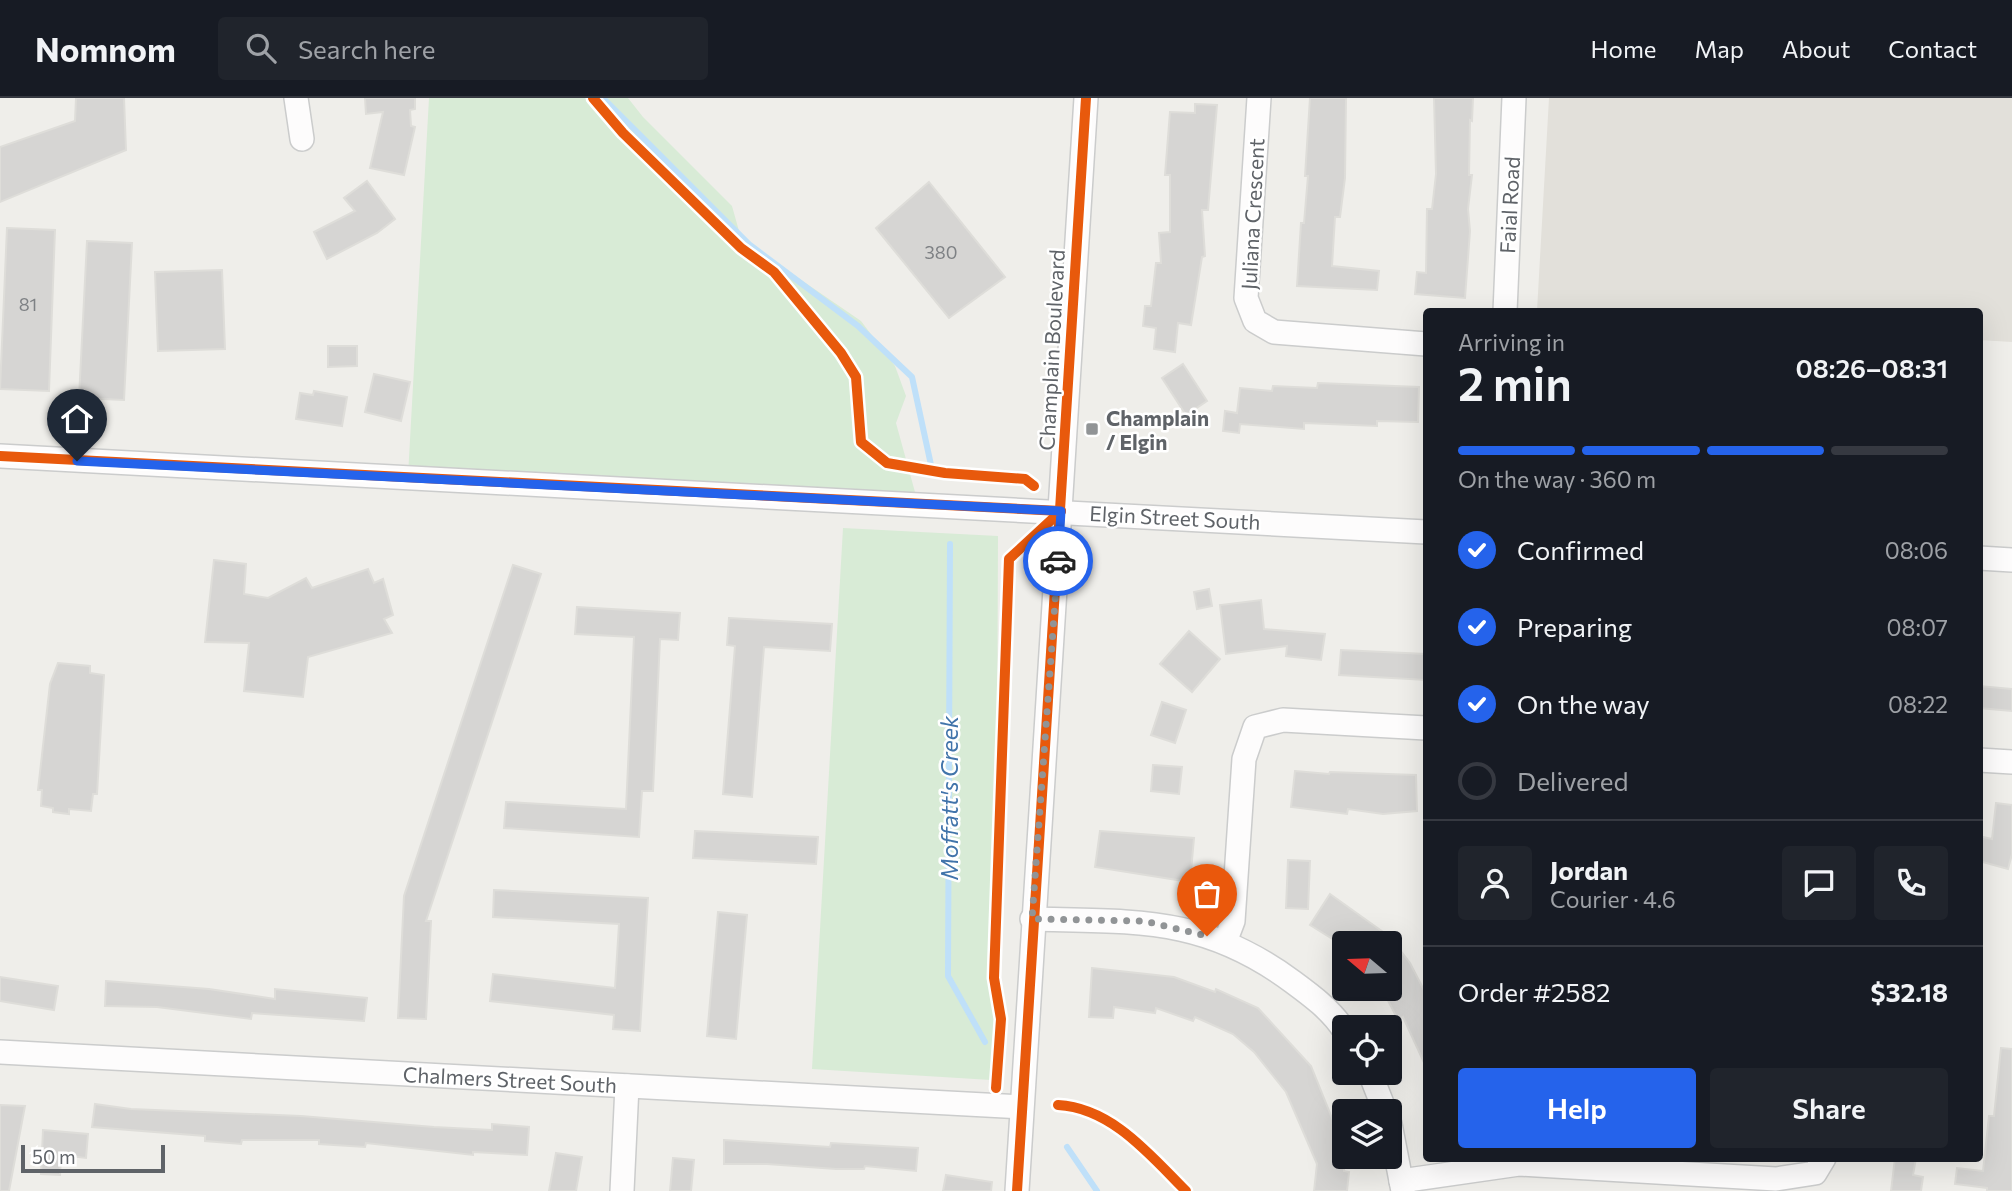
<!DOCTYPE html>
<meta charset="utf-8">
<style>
:root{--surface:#171b24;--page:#20242c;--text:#f1f3f6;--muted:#9ea1a6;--line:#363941;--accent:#2563eb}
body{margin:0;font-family:Commissioner,sans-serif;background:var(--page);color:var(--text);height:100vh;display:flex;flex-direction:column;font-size:26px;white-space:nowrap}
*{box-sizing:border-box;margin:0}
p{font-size:23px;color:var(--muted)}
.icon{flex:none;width:38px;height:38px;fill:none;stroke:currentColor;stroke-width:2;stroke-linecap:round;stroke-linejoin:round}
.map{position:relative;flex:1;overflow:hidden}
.side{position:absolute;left:1423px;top:210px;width:560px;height:854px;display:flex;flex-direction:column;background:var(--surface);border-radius:7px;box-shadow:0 7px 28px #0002}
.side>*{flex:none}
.needle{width:46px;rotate:289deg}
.buttons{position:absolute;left:1332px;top:833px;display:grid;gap:14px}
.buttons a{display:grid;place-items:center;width:70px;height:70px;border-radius:7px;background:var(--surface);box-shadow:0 7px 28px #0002;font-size:35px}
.scale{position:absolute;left:21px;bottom:18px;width:144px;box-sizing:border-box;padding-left:7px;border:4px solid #5f6368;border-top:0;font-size:19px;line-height:24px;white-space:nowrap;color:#5f6368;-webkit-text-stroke:5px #fff;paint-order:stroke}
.pin{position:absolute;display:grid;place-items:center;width:60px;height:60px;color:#fff;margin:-72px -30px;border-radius:50% 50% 50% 0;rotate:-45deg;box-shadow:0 0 7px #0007}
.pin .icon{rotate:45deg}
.courier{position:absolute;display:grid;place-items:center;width:70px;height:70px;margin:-35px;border:5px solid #2563eb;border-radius:50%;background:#fff;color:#222;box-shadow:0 2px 9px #0007}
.headline em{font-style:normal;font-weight:600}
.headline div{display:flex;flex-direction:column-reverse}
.headline{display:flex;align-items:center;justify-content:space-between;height:119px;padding:0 35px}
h1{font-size:46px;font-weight:600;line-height:52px}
.bar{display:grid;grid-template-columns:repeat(4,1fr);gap:10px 7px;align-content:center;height:84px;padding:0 35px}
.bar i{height:9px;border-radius:5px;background:var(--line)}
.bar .current{background:var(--accent)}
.bar p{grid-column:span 4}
.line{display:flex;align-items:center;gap:18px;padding:0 35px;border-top:2px solid var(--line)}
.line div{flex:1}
.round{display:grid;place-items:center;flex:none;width:74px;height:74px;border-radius:7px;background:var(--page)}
ol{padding:0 35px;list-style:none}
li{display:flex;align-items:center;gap:21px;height:77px}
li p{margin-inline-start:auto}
li .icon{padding:7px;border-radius:50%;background:var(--accent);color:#fff;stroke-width:4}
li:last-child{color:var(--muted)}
li i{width:38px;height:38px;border:4px solid var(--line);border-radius:50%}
.cta{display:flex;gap:14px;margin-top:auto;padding:14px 35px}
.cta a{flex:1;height:80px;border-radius:7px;background:var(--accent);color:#fff;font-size:28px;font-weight:600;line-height:80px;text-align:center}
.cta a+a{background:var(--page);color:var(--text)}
header{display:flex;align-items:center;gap:42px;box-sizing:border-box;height:98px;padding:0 35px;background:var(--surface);border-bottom:2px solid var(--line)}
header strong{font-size:33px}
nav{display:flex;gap:38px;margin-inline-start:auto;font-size:24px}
.search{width:490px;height:63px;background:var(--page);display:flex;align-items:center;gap:18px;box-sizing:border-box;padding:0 24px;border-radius:7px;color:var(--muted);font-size:26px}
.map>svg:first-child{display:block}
</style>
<header>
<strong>Nomnom</strong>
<div class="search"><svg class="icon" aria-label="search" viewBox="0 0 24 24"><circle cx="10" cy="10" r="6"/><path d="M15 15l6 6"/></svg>Search here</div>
<nav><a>Home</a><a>Map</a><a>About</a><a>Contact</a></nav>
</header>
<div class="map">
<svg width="2012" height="1093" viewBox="0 0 2012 1093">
<rect width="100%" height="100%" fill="#efeeea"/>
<polygon fill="#e2e0da" points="1549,0 2012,0 2012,244 1979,242 1979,214 1537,213"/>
<g fill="#d8ebd6">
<polygon points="429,0 628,0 643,19 732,108 739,133 759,153 861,223 895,268 906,298 896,325 918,405 408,378"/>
<polygon points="843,430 998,438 997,692 991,876 996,915 991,982 812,971"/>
</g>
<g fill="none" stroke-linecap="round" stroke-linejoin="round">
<g stroke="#bfe0f9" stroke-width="6">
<polyline points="603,0 750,147 858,228 912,279 931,367"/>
<polyline points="950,446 948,878 985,944"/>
<polyline points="1067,1049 1097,1093"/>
</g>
</g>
<g fill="#d6d5d3" stroke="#deddd9" stroke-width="2">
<polygon points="76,0 124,0 126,52 0,104 0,49 75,23"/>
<polygon points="365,0 415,0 415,11 410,12 411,28 415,29 404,77 370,70 383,14 366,16"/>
<polygon points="1310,0 1346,0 1345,80 1340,119 1335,119 1332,168 1379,173 1377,192 1297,188 1301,125 1304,125 1308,78 1305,78"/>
<polygon points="1434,0 1473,0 1472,23 1470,22 1469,77 1472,77 1468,111 1470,133 1465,200 1415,196 1417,174 1426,175 1427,111 1432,111 1436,76"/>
<polygon points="1195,6 1217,7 1208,112 1202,112 1205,158 1202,159 1191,227 1178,225 1175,254 1154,251 1156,230 1143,228 1145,208 1151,208 1156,165 1161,165 1159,135 1170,134 1170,77 1165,77 1170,14 1195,15"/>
<polygon points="367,83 395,121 377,135 327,161 314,134 355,113 344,100"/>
<polygon points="929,84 1005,179 949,220 876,130"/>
<polygon points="7,130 55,132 49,293 0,291"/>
<polygon points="87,143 132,145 124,302 79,300"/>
<polygon points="222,172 225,251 158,253 155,174"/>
<polygon points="328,248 357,248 357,268 328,269"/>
<polygon points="1183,266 1207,303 1186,317 1162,280"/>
<polygon points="374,276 410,284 401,323 365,314"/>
<polygon points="1318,285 1419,289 1418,324 1377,323 1377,328 1304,325 1304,331 1240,326 1239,335 1223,333 1225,313 1237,315 1240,290 1272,293 1273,288 1317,290"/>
<polygon points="314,293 347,299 342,328 296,321 300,295 313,297"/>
<polygon points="214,462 246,466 244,496 268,500 306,480 312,490 368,471 374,485 383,481 393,517 384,521 392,535 308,559 303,599 244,593 249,545 205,544"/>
<polygon points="513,467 541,476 426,823 431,823 426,921 398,920 404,798"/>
<polygon points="1209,491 1212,508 1197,511 1194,494"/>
<polygon points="1261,502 1264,531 1325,536 1321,562 1286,558 1287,548 1226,556 1220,507"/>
<polygon points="577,509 680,515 678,542 660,541 653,693 642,693 639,739 504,730 506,704 626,711 634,539 575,536"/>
<polygon points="729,520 832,526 830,553 764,549 752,699 723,696 735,548 727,547"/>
<polygon points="1189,533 1220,561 1192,594 1160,566"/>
<polygon points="1341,552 1426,556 1426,582 1339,577"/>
<polygon points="58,565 90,568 90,575 104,577 97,696 93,696 91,713 69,711 69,716 53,714 53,710 41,708 42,692 38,692 50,586"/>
<polygon points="1979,588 2012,591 2012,613 1979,610"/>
<polygon points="1162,604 1186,612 1175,645 1151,637"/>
<polygon points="1153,667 1182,669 1179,696 1151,693"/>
<polygon points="1295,673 1329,676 1330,674 1416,677 1417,713 1383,716 1348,711 1347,716 1291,709"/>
<polygon points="1996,705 2012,707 2012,756 2008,771 1979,763 1979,738 1992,741"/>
<polygon points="695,733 818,739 816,766 693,760"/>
<polygon points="1100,733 1194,740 1190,784 1095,769"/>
<polygon points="1288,762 1310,763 1308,811 1286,810"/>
<polygon points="494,792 648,800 640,933 613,931 614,917 490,903 493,876 615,890 619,826 493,819"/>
<polygon points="1330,796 1390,839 1410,865 1426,896 1426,969 1403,919 1398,922 1382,891 1395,891 1390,887 1390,845 1339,845 1310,827"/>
<polygon points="718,814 747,817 736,941 707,938"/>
<polygon points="1092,870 1174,879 1215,894 1216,891 1258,910 1311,968 1334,1025 1339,1023 1344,1035 1344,1073 1349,1074 1347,1093 1314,1093 1317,1066 1286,994 1254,954 1233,936 1195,919 1193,923 1156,910 1155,915 1114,909 1113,920 1089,919"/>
<polygon points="0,879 58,888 54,912 0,903"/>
<polygon points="106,883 209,891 275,901 275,891 367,900 364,923 252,915 251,921 157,909 105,908"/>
<polygon points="2001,950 2012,951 2012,1093 1987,1093 1987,1090 1955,1086 1957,1070 1983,1073 1989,1018 1994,1018"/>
<polygon points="95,1006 131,1011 301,1018 434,1029 492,1032 492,1026 529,1029 527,1057 473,1054 473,1057 366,1045 365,1049 319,1046 319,1042 242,1042 241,1046 205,1043 205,1038 92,1029"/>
<polygon points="0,1007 25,1008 9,1093 0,1093"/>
<polygon points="43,1032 88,1036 86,1060 61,1057 60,1077 41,1076"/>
<polygon points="724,1042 830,1049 831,1045 918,1050 916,1073 865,1068 864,1071 836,1071 767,1066 724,1066"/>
<polygon points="556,1055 582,1059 576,1093 549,1093"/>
<polygon points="673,1060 694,1062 691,1093 670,1093"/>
<polygon points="1895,1060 1916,1060 1913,1077 1923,1079 1921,1093 1891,1093"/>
<polygon points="946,1077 992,1084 991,1093 943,1093"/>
</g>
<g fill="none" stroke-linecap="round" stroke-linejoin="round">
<g stroke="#cbcccc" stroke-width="26">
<g id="minor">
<polyline points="296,0 302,41"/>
<polyline points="1259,0 1246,200 1255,223 1274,234 1426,246"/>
<polyline points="1505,214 1514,0"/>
<polyline points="0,358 1426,434"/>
<polyline points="1979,460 2012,462"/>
<polyline points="1979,662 2012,664"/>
<path d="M1032 821C1137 824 1204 818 1293 884 1312 898 1331 912 1344 932"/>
<polyline points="1225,844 1233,823 1244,661 1255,629 1283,622 1426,630"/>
<polyline points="0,954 1021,1009"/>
<polyline points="1370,975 1385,1013"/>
<polyline points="1390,1026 1403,1093"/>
<polyline points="1401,1083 1519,1066 1776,1081 1815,1075 1824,1060"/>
<polyline points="622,1093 627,988"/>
<polyline points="1017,1093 1086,0"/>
</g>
</g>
<use href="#minor" stroke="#fdfcfc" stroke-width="23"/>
<g stroke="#fff" stroke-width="15">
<g id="cycleway">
<polyline points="593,0 623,35 741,150 774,174 841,255 856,279 861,344 887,365 945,375 1025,381 1034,388"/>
<polyline points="0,358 1061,413"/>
<polyline points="996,990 1001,921 994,880 1009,461 1061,413"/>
<path d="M1058 1007C1112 1010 1150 1057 1186 1093"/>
<polyline points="1017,1093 1086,0"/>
</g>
</g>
<use href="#cycleway" stroke="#e8590c" stroke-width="10"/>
</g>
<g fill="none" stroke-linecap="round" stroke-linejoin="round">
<polyline stroke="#919496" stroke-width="7" stroke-dasharray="0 12.6" points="1058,463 1032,821 1144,823 1207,838"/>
<polyline stroke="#2563eb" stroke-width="9" points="77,363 1061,413 1058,463"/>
</g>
<rect fill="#919496" stroke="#fff" stroke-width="2.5" x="1085" y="324" width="14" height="14" rx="3.5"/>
<g text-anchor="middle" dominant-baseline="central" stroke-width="5" stroke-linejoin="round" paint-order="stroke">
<g font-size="18" fill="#7e8184">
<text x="941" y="154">380</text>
<text x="28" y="206">81</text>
</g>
<g font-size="21" fill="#5f6368" stroke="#fff">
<text transform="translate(1509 107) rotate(-87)">Faial Road</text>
<text transform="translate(1252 116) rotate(-87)">Juliana Crescent</text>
<text transform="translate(1051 252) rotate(-87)">Champlain Boulevard</text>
<text transform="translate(1175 419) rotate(3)">Elgin Street South</text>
<text transform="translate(510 981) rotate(3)">Chalmers Street South</text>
</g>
<g font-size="21" font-weight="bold" fill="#5f6368" stroke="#fff" text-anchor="start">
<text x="1106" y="319">Champlain<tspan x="1106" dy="24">/ Elgin</tspan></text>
</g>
<g font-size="23" font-style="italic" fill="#4174aa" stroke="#fff">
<text transform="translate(949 700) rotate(-90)">Moffatt's Creek</text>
</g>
</g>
</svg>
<div class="buttons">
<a><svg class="needle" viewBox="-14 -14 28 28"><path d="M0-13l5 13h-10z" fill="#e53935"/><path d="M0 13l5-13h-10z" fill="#9ea1a6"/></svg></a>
<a><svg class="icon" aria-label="locate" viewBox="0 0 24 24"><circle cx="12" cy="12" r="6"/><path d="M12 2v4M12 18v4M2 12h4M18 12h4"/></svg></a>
<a><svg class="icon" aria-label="layers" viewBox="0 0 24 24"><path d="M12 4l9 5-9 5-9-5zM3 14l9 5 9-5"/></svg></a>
</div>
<div class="scale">50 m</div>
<div class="pin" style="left:1207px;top:838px;background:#ea580c"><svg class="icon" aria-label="bag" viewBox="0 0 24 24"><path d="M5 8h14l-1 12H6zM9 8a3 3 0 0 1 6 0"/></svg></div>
<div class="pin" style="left:77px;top:363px;background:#1f2937"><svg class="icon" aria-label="home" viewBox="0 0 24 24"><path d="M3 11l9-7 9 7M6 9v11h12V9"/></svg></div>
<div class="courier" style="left:1058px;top:463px"><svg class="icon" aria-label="car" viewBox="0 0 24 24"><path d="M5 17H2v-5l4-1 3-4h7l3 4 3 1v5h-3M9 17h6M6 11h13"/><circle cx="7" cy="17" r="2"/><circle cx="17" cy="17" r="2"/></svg></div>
<section class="side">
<div class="headline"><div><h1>2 min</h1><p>Arriving in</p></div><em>08:26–08:31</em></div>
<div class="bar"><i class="current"></i><i class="current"></i><i class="current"></i><i></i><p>On the way · 360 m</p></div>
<ol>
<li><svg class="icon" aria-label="check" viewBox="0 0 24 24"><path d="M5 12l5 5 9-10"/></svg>Confirmed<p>08:06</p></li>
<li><svg class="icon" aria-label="check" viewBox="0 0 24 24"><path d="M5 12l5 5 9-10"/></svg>Preparing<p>08:07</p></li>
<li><svg class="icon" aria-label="check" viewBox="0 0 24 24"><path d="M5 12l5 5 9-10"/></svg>On the way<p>08:22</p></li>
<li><i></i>Delivered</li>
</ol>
<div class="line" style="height:126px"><a class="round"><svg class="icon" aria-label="person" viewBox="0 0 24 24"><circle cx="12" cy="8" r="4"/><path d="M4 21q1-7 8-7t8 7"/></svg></a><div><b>Jordan</b><p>Courier · 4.6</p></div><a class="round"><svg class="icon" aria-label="chat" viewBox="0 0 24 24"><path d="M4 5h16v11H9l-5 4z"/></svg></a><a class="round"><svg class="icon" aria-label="phone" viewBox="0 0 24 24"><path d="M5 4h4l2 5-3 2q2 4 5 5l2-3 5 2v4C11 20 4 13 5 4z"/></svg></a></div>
<div class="line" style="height:91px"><div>Order #2582</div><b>$32.18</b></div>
<div class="cta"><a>Help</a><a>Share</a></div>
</section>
</div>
